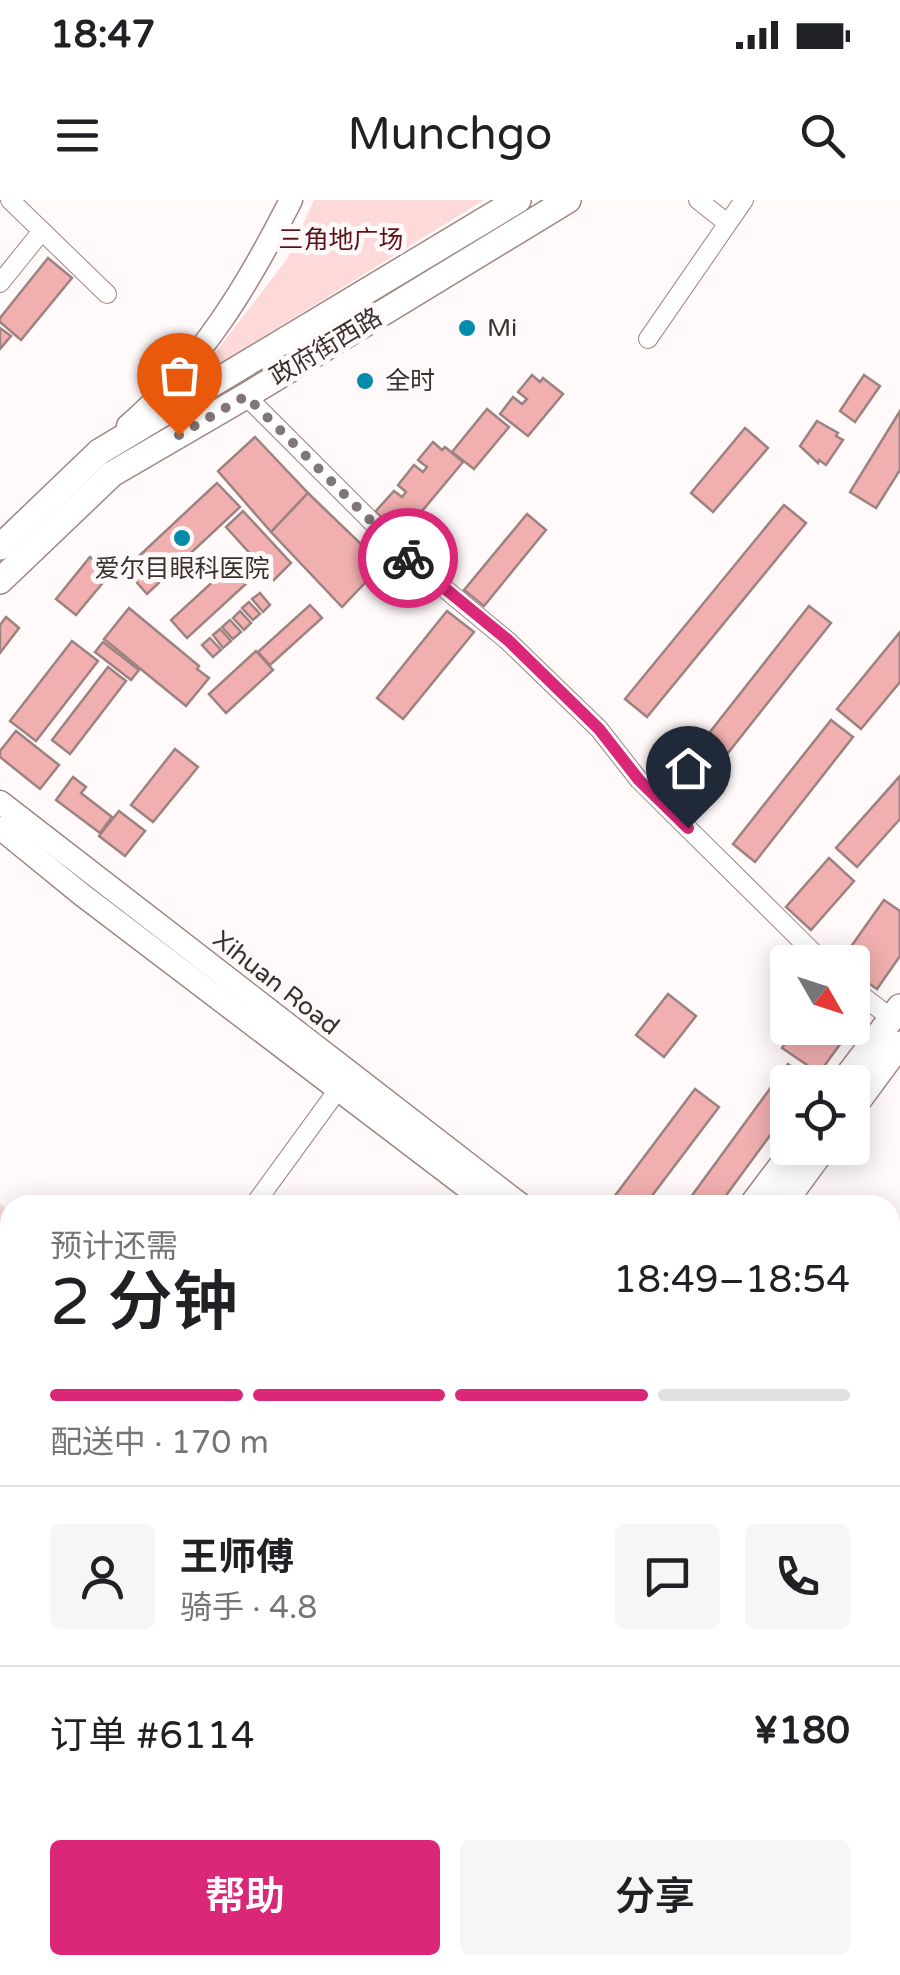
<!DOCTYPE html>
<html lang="zh">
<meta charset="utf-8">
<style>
:root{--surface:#fff;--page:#f6f6f6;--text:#202124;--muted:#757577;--line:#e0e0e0;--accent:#db2777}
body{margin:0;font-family:"Varela Round","Noto Sans SC",sans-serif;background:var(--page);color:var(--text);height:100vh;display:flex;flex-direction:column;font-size:38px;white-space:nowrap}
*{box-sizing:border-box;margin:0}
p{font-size:32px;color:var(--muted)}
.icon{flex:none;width:55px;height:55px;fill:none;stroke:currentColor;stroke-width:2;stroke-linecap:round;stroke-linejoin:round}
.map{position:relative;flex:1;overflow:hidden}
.side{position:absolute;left:0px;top:995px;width:900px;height:780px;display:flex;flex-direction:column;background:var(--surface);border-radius:30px 30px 0 0;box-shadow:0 5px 25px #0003}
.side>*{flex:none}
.needle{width:65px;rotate:129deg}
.controls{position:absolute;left:770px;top:745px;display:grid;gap:20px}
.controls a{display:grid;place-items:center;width:100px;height:100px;border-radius:10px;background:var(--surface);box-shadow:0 5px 25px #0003;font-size:50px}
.pin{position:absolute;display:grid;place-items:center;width:85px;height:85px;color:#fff;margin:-102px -42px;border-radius:50% 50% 50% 0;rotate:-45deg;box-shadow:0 0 10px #0007}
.pin .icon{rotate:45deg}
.courier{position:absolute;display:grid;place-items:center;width:100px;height:100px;margin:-50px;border:8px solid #db2777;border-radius:50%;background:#fff;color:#222;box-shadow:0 2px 12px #0007}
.summary em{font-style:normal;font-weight:600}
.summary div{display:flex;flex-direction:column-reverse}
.summary{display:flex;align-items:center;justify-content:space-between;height:170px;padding:0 50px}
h1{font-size:65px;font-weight:600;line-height:75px}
.bar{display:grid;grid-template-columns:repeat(4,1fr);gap:15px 10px;align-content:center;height:120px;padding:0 50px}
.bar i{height:12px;border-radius:8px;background:var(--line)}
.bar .active{background:var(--accent)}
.bar p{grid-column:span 4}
.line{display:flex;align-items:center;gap:25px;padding:0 50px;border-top:2px solid var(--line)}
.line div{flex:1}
.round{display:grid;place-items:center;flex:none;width:105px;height:105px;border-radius:10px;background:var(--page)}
.cta{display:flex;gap:20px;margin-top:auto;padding:20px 50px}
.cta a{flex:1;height:115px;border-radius:10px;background:var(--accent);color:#fff;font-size:40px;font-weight:600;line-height:115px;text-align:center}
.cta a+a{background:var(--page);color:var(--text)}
.status{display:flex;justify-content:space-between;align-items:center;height:70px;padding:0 50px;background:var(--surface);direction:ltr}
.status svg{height:28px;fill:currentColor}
header{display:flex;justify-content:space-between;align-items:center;height:130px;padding:0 50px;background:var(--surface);font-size:45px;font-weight:600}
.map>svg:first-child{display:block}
</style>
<div class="status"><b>18:47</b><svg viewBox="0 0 49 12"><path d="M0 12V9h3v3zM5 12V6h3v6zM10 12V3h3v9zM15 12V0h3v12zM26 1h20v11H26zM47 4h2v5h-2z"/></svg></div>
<header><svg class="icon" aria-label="menu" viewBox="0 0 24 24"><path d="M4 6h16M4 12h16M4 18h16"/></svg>Munchgo<svg class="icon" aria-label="search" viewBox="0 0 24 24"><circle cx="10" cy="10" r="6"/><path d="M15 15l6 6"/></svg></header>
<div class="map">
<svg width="900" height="1775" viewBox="0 0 900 1775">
<rect width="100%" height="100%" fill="#fff9f9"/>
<g fill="#fddad9">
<polygon points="314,0 484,0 196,178 287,59"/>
<polygon points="0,1004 10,1011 10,1140 5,1148 0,1144"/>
</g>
<g fill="#f1b0af" stroke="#9c8281" stroke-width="2.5">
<polygon points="48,58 72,78 21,140 0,122 0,118"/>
<polygon points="0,128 11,136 0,149"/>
<polygon points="532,175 540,182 543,178 563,194 528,236 500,214 513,197 522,204 527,199 518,192"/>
<polygon points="864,175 880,186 855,222 840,211"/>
<polygon points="487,209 509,227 474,269 452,252"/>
<polygon points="900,211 900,270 876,308 850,292"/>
<polygon points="817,221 838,233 836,236 843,240 826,265 819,260 818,263 800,246"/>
<polygon points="745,228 768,248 713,312 691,293"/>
<polygon points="255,237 308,293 271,332 218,271"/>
<polygon points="433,242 442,250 445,247 463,262 402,335 375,312 394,291 402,297 406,292 398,285 414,265 423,272 427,267 418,260"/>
<polygon points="217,283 240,307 147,394 125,369"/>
<polygon points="308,293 367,350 371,345 377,351 373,356 382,365 342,407 271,332"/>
<polygon points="784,305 806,323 647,517 625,499"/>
<polygon points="243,311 291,363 274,380 226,327"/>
<polygon points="527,314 546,330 484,406 464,390"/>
<polygon points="90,357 111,373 76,415 56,399"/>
<polygon points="232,364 248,382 187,438 171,420"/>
<polygon points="260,393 270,405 263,412 252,399"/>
<polygon points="249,402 260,414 253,420 242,408"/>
<polygon points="310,405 322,418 270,465 258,452"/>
<polygon points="809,406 831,423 705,582 684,565"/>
<polygon points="129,408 199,466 197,469 209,478 186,506 104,439"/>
<polygon points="240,411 251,423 244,430 233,418"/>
<polygon points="447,411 474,432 403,519 377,498"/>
<polygon points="6,417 19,428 0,453 0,425"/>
<polygon points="230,420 241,432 233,439 222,427"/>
<polygon points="220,429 231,441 223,448 213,435"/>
<polygon points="900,432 900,482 861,529 837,509"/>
<polygon points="210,438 221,450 213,457 202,445"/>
<polygon points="72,441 98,461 36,541 10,521"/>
<polygon points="103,442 139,470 131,480 95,452"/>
<polygon points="256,451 273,470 226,513 209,494"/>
<polygon points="108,467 126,481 70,554 52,540"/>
<polygon points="831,520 853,537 755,662 733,644"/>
<polygon points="16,531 59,565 40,589 0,557 0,551"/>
<polygon points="175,549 198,567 153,622 131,605"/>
<polygon points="900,576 900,619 857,667 836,648"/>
<polygon points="73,577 86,587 81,593 112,617 100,633 56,600"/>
<polygon points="119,611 145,631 125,656 99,636"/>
<polygon points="829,658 854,681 811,730 786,707"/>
<polygon points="884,700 900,711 900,756 877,789 852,772 852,762 840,762"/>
<polygon points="668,794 696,816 664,857 636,835"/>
<polygon points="852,799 865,808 852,826"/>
<polygon points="796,828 852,828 843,841 832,833 830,835 841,843 819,873 782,848"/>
<polygon points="788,864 810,880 809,882 788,882 788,911 719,1005 685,1005"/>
<polygon points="695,889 719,907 645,1005 608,1005"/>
<polygon points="10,1156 10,1176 0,1168"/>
</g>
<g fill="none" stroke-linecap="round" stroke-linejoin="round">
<g stroke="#9f8584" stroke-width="20">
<g id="minor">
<polyline points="10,0 107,94"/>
<polyline points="698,0 727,23"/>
<polyline points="0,83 42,31"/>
<polyline points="648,139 744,0"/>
<polyline points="246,196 409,359 508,441 599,529 639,580 823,762"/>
<polyline points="852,788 891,818"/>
<polyline points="254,1005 345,880"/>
<polyline points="0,1336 10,1324"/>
<polyline points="0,1424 10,1433"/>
<polyline points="0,1503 10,1491"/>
<polyline points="0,1707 10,1696"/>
<polyline points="429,1765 442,1775"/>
<polyline points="0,1773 3,1775"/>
</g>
</g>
<g stroke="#9f8584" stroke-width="25">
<g id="tertiary">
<path d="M128 226C202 161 247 87 291 0"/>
<polyline points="0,602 521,1005"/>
<polyline points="0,628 81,694 490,1005"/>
<polyline points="890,1279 900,1287"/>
<polyline points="890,1309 900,1317"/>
<polyline points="890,1374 900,1362"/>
<polyline points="192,1775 200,1765"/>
<polyline points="619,1775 624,1765"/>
</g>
</g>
<g stroke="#9f8584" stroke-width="28">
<g id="secondary">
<polyline points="0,347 99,252 518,0"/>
<polyline points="0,381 112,274 246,196 568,0"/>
<polyline points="843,882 900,807"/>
<polyline points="852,909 900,844"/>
<polyline points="752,1005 795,948"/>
<polyline points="782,1005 824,948"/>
</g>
</g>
<use href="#minor" stroke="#fff" stroke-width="18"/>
<use href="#tertiary" stroke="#fff" stroke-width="22"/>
<use href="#secondary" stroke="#fff" stroke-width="25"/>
</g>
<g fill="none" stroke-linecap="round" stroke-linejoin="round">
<polyline stroke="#807676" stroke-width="10" stroke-dasharray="0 18" points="179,235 246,196 408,358"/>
<polyline stroke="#db2777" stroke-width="12" points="408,358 508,440 599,529 639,580 688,628"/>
</g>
<g fill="#038bab" stroke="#fff9f9" stroke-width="4">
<circle cx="467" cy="128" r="10"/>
<circle cx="365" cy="181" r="10"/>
<circle cx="182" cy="338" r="10"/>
</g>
<g text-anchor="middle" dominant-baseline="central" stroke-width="10" stroke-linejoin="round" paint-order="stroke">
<g font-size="25" fill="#5c121a" stroke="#fff9f9">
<text x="341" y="40">三角地广场</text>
</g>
<g font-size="25" fill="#3b3030" stroke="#fff9f9" text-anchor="start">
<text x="487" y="128">Mi</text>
<text x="385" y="181">全时</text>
<text x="182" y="369" text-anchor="middle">爱尔目眼科医院</text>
</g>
<g font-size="25" fill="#3b3030" stroke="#fff9f9">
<text transform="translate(326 147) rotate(-31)">政府街西路</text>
<text transform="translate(276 783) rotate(38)">Xihuan Road</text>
</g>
</g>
</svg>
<div class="controls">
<a><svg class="needle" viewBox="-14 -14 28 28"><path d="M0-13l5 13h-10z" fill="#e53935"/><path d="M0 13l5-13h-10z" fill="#757577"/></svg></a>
<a><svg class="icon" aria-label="locate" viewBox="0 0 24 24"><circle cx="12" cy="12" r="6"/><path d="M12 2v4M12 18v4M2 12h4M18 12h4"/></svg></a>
</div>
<div class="pin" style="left:179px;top:235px;background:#ea580c"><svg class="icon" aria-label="bag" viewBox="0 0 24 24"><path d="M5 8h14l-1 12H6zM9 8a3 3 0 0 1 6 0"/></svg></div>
<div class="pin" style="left:688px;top:628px;background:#1f2937"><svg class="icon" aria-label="home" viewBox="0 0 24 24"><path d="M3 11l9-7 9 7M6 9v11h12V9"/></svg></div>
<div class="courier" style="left:408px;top:358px"><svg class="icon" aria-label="bike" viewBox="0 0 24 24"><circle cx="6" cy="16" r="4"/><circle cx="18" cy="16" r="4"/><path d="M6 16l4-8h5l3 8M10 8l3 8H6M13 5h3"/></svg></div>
<section class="side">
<div class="summary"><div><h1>2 分钟</h1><p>预计还需</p></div><em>18:49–18:54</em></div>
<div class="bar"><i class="active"></i><i class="active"></i><i class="active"></i><i></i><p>配送中 · 170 m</p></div>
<div class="line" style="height:180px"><a class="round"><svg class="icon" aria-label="person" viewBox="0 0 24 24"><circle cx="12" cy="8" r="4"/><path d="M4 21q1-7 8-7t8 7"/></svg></a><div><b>王师傅</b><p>骑手 · 4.8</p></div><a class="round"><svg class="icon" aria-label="chat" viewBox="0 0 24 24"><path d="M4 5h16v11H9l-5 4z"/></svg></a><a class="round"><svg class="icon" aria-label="phone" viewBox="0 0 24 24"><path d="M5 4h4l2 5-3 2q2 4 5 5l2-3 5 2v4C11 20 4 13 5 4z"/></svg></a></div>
<div class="line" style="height:130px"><div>订单 #6114</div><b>¥180</b></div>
<div class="cta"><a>帮助</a><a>分享</a></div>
</section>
</div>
